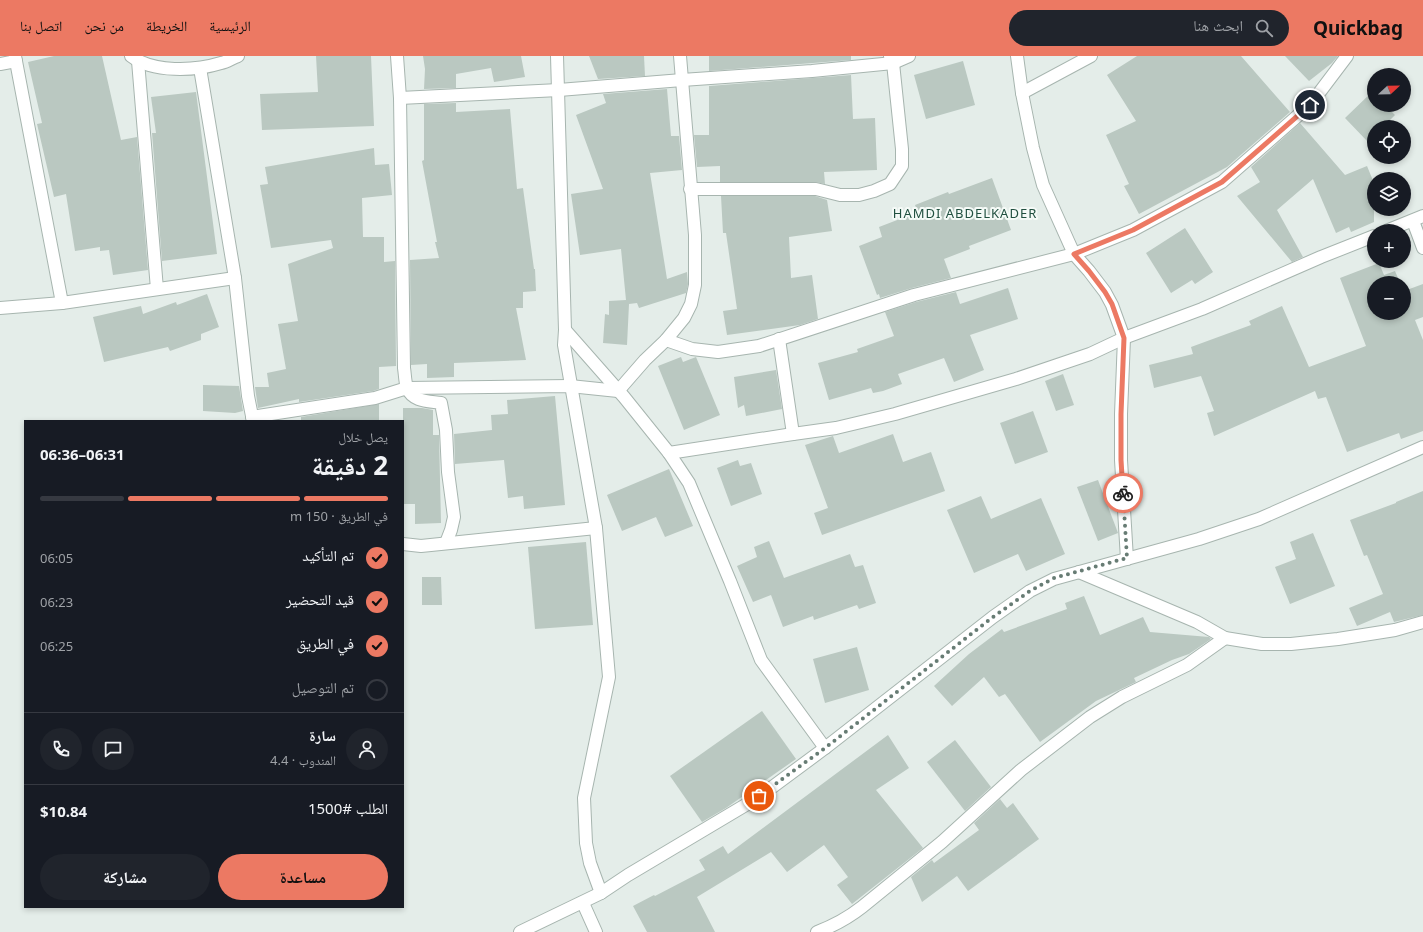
<!DOCTYPE html>
<html lang="ar">
<meta charset="utf-8">
<style>
:root{--surface:#171b24;--page:#20242c;--text:#f1f3f6;--muted:#9ea1a6;--line:#363941;--accent:#ec7963}
body{margin:0;font-family:"Noto Sans","Noto Naskh Arabic",sans-serif;background:var(--page);color:var(--text);direction:rtl;height:100vh;display:flex;flex-direction:column;font-size:15px;white-space:nowrap}
*{box-sizing:border-box;margin:0}
p{font-size:13px;color:var(--muted)}
.icon{flex:none;width:22px;height:22px;fill:none;stroke:currentColor;stroke-width:2;stroke-linecap:round;stroke-linejoin:round}
.map{position:relative;flex:1;overflow:hidden;direction:ltr}
.drawer{position:absolute;left:24px;top:364px;width:380px;height:488px;display:flex;flex-direction:column;background:var(--surface);border-radius:0px;box-shadow:0 2px 6px #0003;direction:rtl}
.drawer>*{flex:none}
.needle{width:26px;rotate:68deg}
.fabs{position:absolute;left:1367px;top:12px;display:grid;gap:8px}
.fabs a{display:grid;place-items:center;width:44px;height:44px;border-radius:50%;background:var(--surface);box-shadow:0 2px 6px #0003;font-size:20px}
.pin{position:absolute;display:grid;place-items:center;width:34px;height:34px;color:#fff;margin:-17px;border:2px solid #fff;border-radius:50%;box-shadow:0 1px 4px #0007}
.courier{position:absolute;display:grid;place-items:center;width:40px;height:40px;margin:-20px;border:3px solid #ec7963;border-radius:50%;background:#fff;color:#222;box-shadow:0 1px 5px #0007}
.summary em{font-style:normal;font-weight:700}
.summary div{display:flex;flex-direction:column-reverse}
.summary{display:flex;align-items:center;justify-content:space-between;height:68px;padding:0 16px}
h1{font-size:26px;font-weight:700;line-height:30px}
.bar{display:grid;grid-template-columns:repeat(4,1fr);gap:6px 4px;align-content:center;height:48px;padding:0 16px}
.bar i{height:5px;border-radius:3px;background:var(--line)}
.bar .selected{background:var(--accent)}
.bar p{grid-column:span 4}
.line{display:flex;align-items:center;gap:10px;padding:0 16px;border-top:1px solid var(--line)}
.line div{flex:1}
.round{display:grid;place-items:center;flex:none;width:42px;height:42px;border-radius:21px;background:var(--page)}
ol{padding:0 16px;list-style:none}
li{display:flex;align-items:center;gap:12px;height:44px}
li p{margin-inline-start:auto}
li .icon{padding:4px;border-radius:50%;background:var(--accent);color:#111;stroke-width:4}
li:last-child{color:var(--muted)}
li i{width:22px;height:22px;border:2px solid var(--line);border-radius:50%}
.button{display:flex;gap:8px;margin-top:auto;padding:8px 16px}
.button a{flex:1;height:46px;border-radius:24px;background:var(--accent);color:#111;font-size:16px;font-weight:700;line-height:46px;text-align:center}
.button a+a{background:var(--page);color:var(--text)}
header{display:flex;align-items:center;gap:24px;box-sizing:border-box;height:56px;padding:0 20px;background:var(--accent);color:#111}
header strong{font-size:19px}
nav{display:flex;gap:22px;margin-inline-start:auto;font-size:14px}
.search{width:280px;height:36px;background:var(--page);display:flex;align-items:center;gap:10px;box-sizing:border-box;padding:0 14px;border-radius:22px;color:var(--muted);font-size:15px}
.map>svg:first-child{display:block}
</style>
<header>
<strong>Quickbag</strong>
<div class="search"><svg class="icon" aria-label="search" viewBox="0 0 24 24"><circle cx="10" cy="10" r="6"/><path d="M15 15l6 6"/></svg>ابحث هنا</div>
<nav><a>الرئيسية</a><a>الخريطة</a><a>من نحن</a><a>اتصل بنا</a></nav>
</header>
<div class="map">
<svg width="1423" height="876" viewBox="0 0 1423 876">
<rect width="100%" height="100%" fill="#e4ede9"/>
<g fill="#bac8c1">
<polygon points="54,0 102,0 121,84 137,81 148,214 113,219 109,194 100,195 100,191 75,195 66,138 54,141 37,68 42,67 28,6"/>
<polygon points="316,0 371,0 374,70 262,74 260,38 318,36"/>
<polygon points="423,0 521,0 525,21 494,26 491,12 456,18 456,32 424,33 425,13"/>
<polygon points="589,0 644,0 645,20 598,23"/>
<polygon points="709,0 851,0 851,4 709,15"/>
<polygon points="1137,0 1241,0 1290,56 1227,111 1139,158 1124,130 1129,128 1106,79 1136,65 1107,19"/>
<polygon points="1285,0 1338,0 1332,7 1309,25"/>
<polygon points="963,5 975,49 926,63 914,19"/>
<polygon points="851,19 853,63 875,62 877,114 824,116 825,128 816,126 720,126 720,110 697,111 694,79 709,79 709,30"/>
<polygon points="667,33 671,80 679,80 682,114 650,117 667,223 687,216 688,228 686,237 639,252 637,247 629,248 627,289 603,287 605,258 609,259 609,245 626,244 621,193 580,199 571,138 603,133 576,59 606,47 603,38"/>
<polygon points="196,36 217,198 162,205 152,77 156,77 151,41"/>
<polygon points="1372,36 1374,38 1374,49 1385,49 1395,59 1383,71 1374,71 1374,80 1368,86 1345,62"/>
<polygon points="456,47 456,56 510,53 517,133 523,132 534,213 535,213 536,235 523,236 523,252 516,252 526,304 454,307 454,321 427,322 427,308 411,309 410,204 439,202 435,186 437,186 422,105 424,104 424,48"/>
<polygon points="1300,67 1345,119 1367,110 1374,127 1374,166 1351,176 1349,171 1336,177 1313,123 1277,154 1303,201 1292,206 1237,140 1260,126 1251,111"/>
<polygon points="374,92 375,109 389,108 392,139 362,142 363,181 384,181 384,206 395,205 396,310 379,311 379,333 373,335 299,346 299,343 258,352 255,331 269,331 267,317 286,313 278,268 298,265 288,208 333,192 331,184 271,192 260,129 268,128 265,111"/>
<polygon points="992,122 1011,174 969,190 970,193 944,203 951,222 912,232 880,242 879,238 877,239 859,190 882,181 879,171 918,156 915,149 948,136 949,138"/>
<polygon points="721,140 815,140 827,144 832,175 789,181 791,222 812,219 818,263 800,269 727,279 723,255 737,253 726,177 723,177"/>
<polygon points="1185,172 1213,216 1195,228 1192,224 1171,237 1146,197"/>
<polygon points="1379,207 1384,219 1395,215 1400,227 1374,227 1374,257 1404,257 1404,235 1423,228 1423,261 1415,264 1423,284 1423,375 1401,383 1399,377 1347,396 1326,341 1318,343 1315,335 1214,380 1207,357 1214,355 1201,320 1154,332 1149,309 1193,298 1191,291 1251,269 1249,265 1282,250 1309,311 1366,290 1340,222"/>
<polygon points="1008,232 1018,263 970,279 984,314 954,326 944,302 898,318 902,328 883,335 873,337 871,332 829,344 818,307 858,296 857,293 894,280 885,256 916,246 956,236 960,248"/>
<polygon points="207,238 219,271 201,278 201,284 170,295 168,291 104,306 93,261 141,250 143,258 176,246 177,249"/>
<polygon points="681,301 683,306 696,301 720,359 684,374 658,310"/>
<polygon points="776,314 782,353 746,360 744,349 738,352 734,321"/>
<polygon points="1063,318 1074,349 1056,355 1045,325"/>
<polygon points="203,329 239,330 243,355 235,357 203,355"/>
<polygon points="555,340 565,449 524,453 523,440 508,442 504,404 455,408 454,378 492,374 491,359 508,358 507,344"/>
<polygon points="379,348 379,365 301,365 301,361"/>
<polygon points="403,352 422,352 433,354 433,379 439,379 441,467 415,468 415,448 403,448"/>
<polygon points="1033,355 1048,396 1015,408 1000,367"/>
<polygon points="893,378 903,406 931,396 945,435 822,479 814,457 828,452 805,389 833,380 839,397"/>
<polygon points="738,404 740,410 751,407 762,438 731,450 717,412"/>
<polygon points="669,413 693,470 665,481 656,461 622,475 607,439"/>
<polygon points="1098,424 1118,477 1098,485 1077,431"/>
<polygon points="1423,435 1423,559 1394,566 1390,556 1357,570 1349,552 1383,538 1367,499 1364,500 1350,464 1396,447 1396,446"/>
<polygon points="981,440 991,463 1041,442 1065,498 1026,515 1018,498 974,517 947,454"/>
<polygon points="1313,477 1335,530 1290,548 1275,511 1296,503 1290,486"/>
<polygon points="769,485 784,522 850,498 855,511 863,509 876,547 859,553 857,549 814,564 813,560 783,571 771,539 753,546 737,510 757,501 754,491"/>
<polygon points="586,486 593,569 535,573 528,491"/>
<polygon points="422,521 441,521 442,549 422,549"/>
<polygon points="1084,540 1100,579 1143,561 1150,576 1209,581 1211,583 1189,598 1172,604 1134,622 1136,626 1096,645 1040,686 1005,638 999,641 984,621 952,650 934,630 969,598 1002,573 1004,576 1067,553 1065,547"/>
<polygon points="857,591 869,634 825,647 813,603"/>
<polygon points="762,655 796,703 726,752 702,766 670,720"/>
<polygon points="888,679 909,712 876,734 923,792 852,848 837,829 848,821 824,789 787,816 771,796 697,841 715,876 647,876 633,850 654,839 655,840 705,814 699,804 723,790 728,798"/>
<polygon points="955,684 991,731 965,755 927,706"/>
<polygon points="1000,743 1007,752 1013,747 1039,783 968,835 957,820 922,846 911,821 932,804 934,807 979,774 974,767"/>
</g>
<g fill="none" stroke-linecap="round" stroke-linejoin="round">
<g stroke="#a7b5af" stroke-width="14">
<g id="minor">
<polyline points="15,0 62,247"/>
<path d="M131 0C153 17 195 15 221 7 227 6 232 2 238 0"/>
<path d="M397 0 400 42 404 312C405 318 405 326 407 332 413 346 428 345 441 347L446 374 448 416 454 461 451 474 446 487"/>
<polyline points="557,0 565,274 564,289 596,472 609,621 584,742 586,787 590,807 601,837"/>
<polyline points="1017,0 1022,37 1033,92 1043,129 1074,198 1089,215 1105,236 1112,249 1124,282 1121,358 1121,404 1127,503"/>
<polyline points="138,5 157,233"/>
<polyline points="0,8 16,5"/>
<polyline points="200,12 235,222 248,340 253,365"/>
<polyline points="1022,37 1091,0"/>
<polyline points="400,42 559,34 682,24 812,15 893,7 909,0"/>
<polyline points="690,133 816,133 840,139 859,139 874,135 890,128 902,110 902,93 893,7 890,0"/>
<polyline points="1413,165 1423,192"/>
<polyline points="1386,175 1423,160"/>
<polyline points="0,252 62,247 235,222"/>
<polyline points="565,274 624,341 669,397 689,427 730,525 761,604 825,692"/>
<polyline points="779,283 793,378"/>
<polyline points="666,284 692,293 718,296 759,290 914,239 1074,198 1133,174 1222,126 1310,49 1347,0"/>
<polyline points="252,361 375,342 407,332 570,330 618,335 645,304 666,284 684,262 691,248 695,229 695,179 680,0"/>
<polyline points="669,397 793,378 836,372 895,358 1016,323 1090,298 1124,282 1202,253 1321,201 1374,180"/>
<polyline points="403,488 421,490 596,472"/>
<polyline points="1079,516 1197,566 1225,582 1262,588 1291,588 1338,583 1395,574 1423,566"/>
<polyline points="583,847 596,876"/>
<polyline points="520,876 601,837 628,819 759,741 825,692 993,561 1030,535 1054,523 1199,483 1259,463 1423,391"/>
<path d="M817 876C833 870 848 862 862 851L942 786 1021 714 1090 661 1122 641 1187 609 1225 582"/>
</g>
</g>
<use href="#minor" stroke="#fff" stroke-width="12"/>
</g>
<g fill="none" stroke-linecap="round" stroke-linejoin="round">
<polyline stroke="#677c74" stroke-width="4" stroke-dasharray="0 7.2" points="759,740 825,692 993,561 1030,535 1054,522 1127,502 1123,437"/>
<polyline stroke="#ec7963" stroke-width="5" points="1123,437 1121,404 1121,358 1124,282 1112,248 1105,236 1089,215 1074,198 1133,174 1222,126 1310,49"/>
</g>
<g text-anchor="middle" dominant-baseline="central" stroke-width="4" stroke-linejoin="round" paint-order="stroke">
<g font-size="13" letter-spacing="1" fill="#215040" stroke="#f5faf7">
<text x="965" y="157">HAMDI ABDELKADER</text>
</g>
</g>
</svg>
<div class="fabs">
<a><svg class="needle" viewBox="-14 -14 28 28"><path d="M0-13l5 13h-10z" fill="#e53935"/><path d="M0 13l5-13h-10z" fill="#9ea1a6"/></svg></a>
<a><svg class="icon" aria-label="locate" viewBox="0 0 24 24"><circle cx="12" cy="12" r="6"/><path d="M12 2v4M12 18v4M2 12h4M18 12h4"/></svg></a>
<a><svg class="icon" aria-label="layers" viewBox="0 0 24 24"><path d="M12 4l9 5-9 5-9-5zM3 14l9 5 9-5"/></svg></a>
<a>+</a>
<a>−</a>
</div>
<div class="pin" style="left:759px;top:740px;background:#ea580c"><svg class="icon" aria-label="bag" viewBox="0 0 24 24"><path d="M5 8h14l-1 12H6zM9 8a3 3 0 0 1 6 0"/></svg></div>
<div class="pin" style="left:1310px;top:49px;background:#1f2937"><svg class="icon" aria-label="home" viewBox="0 0 24 24"><path d="M3 11l9-7 9 7M6 9v11h12V9"/></svg></div>
<div class="courier" style="left:1123px;top:437px"><svg class="icon" aria-label="bike" viewBox="0 0 24 24"><circle cx="6" cy="16" r="4"/><circle cx="18" cy="16" r="4"/><path d="M6 16l4-8h5l3 8M10 8l3 8H6M13 5h3"/></svg></div>
<section class="drawer">
<div class="summary"><div><h1>2 دقيقة</h1><p>يصل خلال</p></div><em>06:31–06:36</em></div>
<div class="bar"><i class="selected"></i><i class="selected"></i><i class="selected"></i><i></i><p>في الطريق · 150 m</p></div>
<ol>
<li><svg class="icon" aria-label="check" viewBox="0 0 24 24"><path d="M5 12l5 5 9-10"/></svg>تم التأكيد<p>06:05</p></li>
<li><svg class="icon" aria-label="check" viewBox="0 0 24 24"><path d="M5 12l5 5 9-10"/></svg>قيد التحضير<p>06:23</p></li>
<li><svg class="icon" aria-label="check" viewBox="0 0 24 24"><path d="M5 12l5 5 9-10"/></svg>في الطريق<p>06:25</p></li>
<li><i></i>تم التوصيل</li>
</ol>
<div class="line" style="height:72px"><a class="round"><svg class="icon" aria-label="person" viewBox="0 0 24 24"><circle cx="12" cy="8" r="4"/><path d="M4 21q1-7 8-7t8 7"/></svg></a><div><b>سارة</b><p>المندوب · 4.4</p></div><a class="round"><svg class="icon" aria-label="chat" viewBox="0 0 24 24"><path d="M4 5h16v11H9l-5 4z"/></svg></a><a class="round"><svg class="icon" aria-label="phone" viewBox="0 0 24 24"><path d="M5 4h4l2 5-3 2q2 4 5 5l2-3 5 2v4C11 20 4 13 5 4z"/></svg></a></div>
<div class="line" style="height:52px"><div>الطلب #1500</div><b>$10.84</b></div>
<div class="button"><a>مساعدة</a><a>مشاركة</a></div>
</section>
</div>
